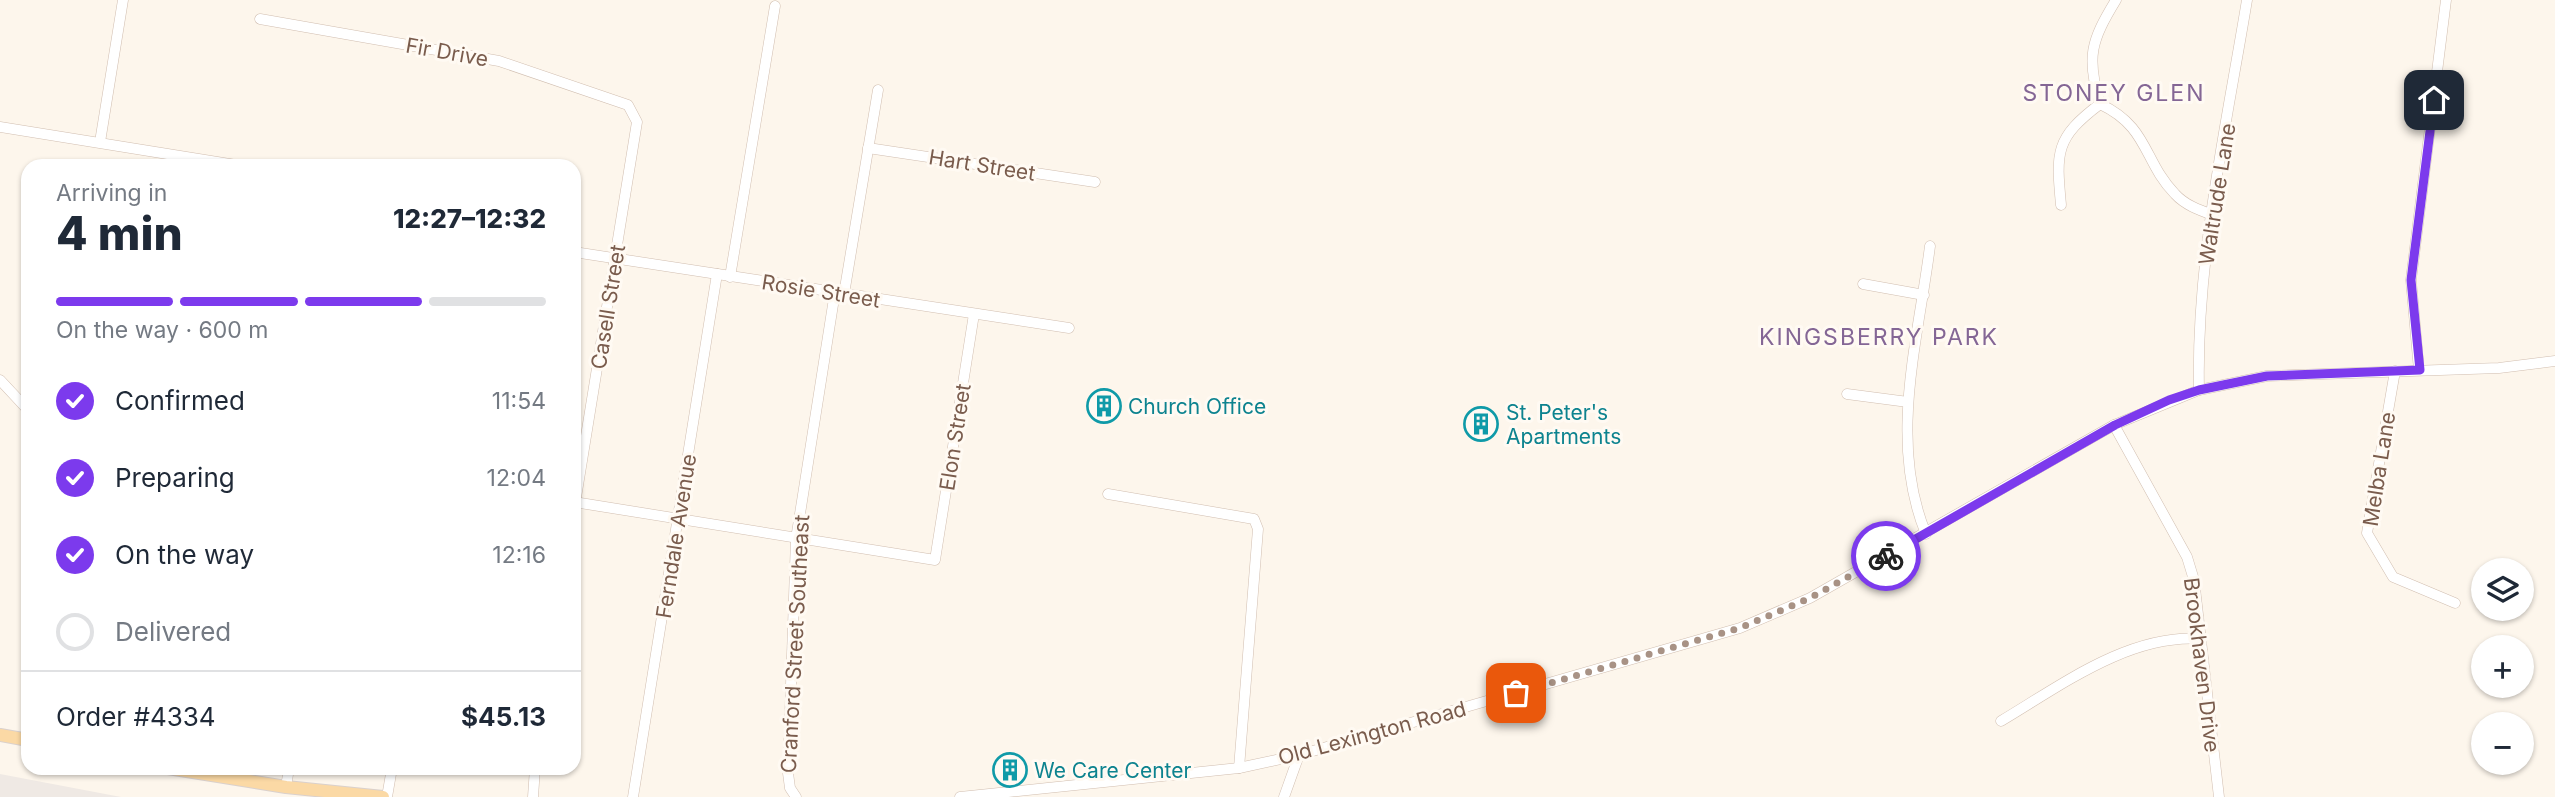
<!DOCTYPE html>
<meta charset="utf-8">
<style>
:root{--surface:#fff;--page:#f2f2f3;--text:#1f2937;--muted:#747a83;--line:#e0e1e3;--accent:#7c3aed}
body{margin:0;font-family:Inter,sans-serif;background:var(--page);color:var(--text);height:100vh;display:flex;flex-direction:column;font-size:26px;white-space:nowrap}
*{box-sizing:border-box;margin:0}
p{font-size:23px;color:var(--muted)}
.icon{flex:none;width:38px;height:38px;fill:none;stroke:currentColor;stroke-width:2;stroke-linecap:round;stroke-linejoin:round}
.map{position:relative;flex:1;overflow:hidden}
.sheet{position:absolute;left:21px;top:159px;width:560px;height:616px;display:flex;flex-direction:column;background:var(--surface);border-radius:21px;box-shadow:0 2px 5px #0004}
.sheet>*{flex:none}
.fabs{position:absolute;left:2471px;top:558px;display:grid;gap:14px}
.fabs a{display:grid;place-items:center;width:63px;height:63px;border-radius:50%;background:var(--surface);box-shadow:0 2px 5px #0004;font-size:35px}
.pin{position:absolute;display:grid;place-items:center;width:60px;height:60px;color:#fff;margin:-30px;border-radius:14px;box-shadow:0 4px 10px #0006}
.courier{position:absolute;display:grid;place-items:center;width:70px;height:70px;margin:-35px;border:5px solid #7c3aed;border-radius:50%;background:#fff;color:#222;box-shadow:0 2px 9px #0007}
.head em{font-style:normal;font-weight:800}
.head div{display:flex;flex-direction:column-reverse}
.head{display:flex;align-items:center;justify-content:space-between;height:119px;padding:0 35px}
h1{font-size:46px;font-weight:800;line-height:52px}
.bar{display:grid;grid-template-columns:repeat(4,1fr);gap:10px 7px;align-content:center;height:84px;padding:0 35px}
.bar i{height:9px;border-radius:5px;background:var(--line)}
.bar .current{background:var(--accent)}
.bar p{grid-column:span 4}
.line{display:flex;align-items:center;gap:18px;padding:0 35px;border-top:2px solid var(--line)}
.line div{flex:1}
ol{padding:0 35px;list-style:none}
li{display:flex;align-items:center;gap:21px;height:77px}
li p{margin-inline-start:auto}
li .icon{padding:7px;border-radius:50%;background:var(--accent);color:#fff;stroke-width:4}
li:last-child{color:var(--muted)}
li i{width:38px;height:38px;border:4px solid var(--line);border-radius:50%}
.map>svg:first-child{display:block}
</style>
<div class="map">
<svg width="2555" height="797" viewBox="0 0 2555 797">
<rect width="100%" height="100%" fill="#fdf6ec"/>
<polygon fill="#efe9e4" points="0,774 121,797 0,797"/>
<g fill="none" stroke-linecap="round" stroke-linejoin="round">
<g stroke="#d1beb0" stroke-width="11">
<g id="minor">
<polyline points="260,19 499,61 628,105 637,122 574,510"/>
<path d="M2100 104C2086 57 2091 41 2116 0"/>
<polyline points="0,127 242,166"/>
<polyline points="100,142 123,0"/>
<polyline points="868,148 1095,182"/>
<path d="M2061 205C2056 152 2055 138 2100 104 2149 127 2143 161 2175 194 2185 205 2199 210 2213 215"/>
<polyline points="574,252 1069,328"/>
<polyline points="730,277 775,6"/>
<polyline points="1863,284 1924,295"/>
<polyline points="844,294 878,90"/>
<polyline points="2419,370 2411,280 2446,0"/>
<polyline points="2395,371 2367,533 2393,577 2455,603"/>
<polyline points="0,380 28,410"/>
<path d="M2199 390C2196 259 2226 128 2247 0"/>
<polyline points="1847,394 1908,402"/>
<polyline points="2114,425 2187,557 2194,580 2219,797"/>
<polyline points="1108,494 1254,519 1258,529 1239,768"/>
<polyline points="574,502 935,560 974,314"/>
<path d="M1926 534C1888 442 1918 341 1930 246"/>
<path d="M2001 721C2060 686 2130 633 2202 639"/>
<polyline points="286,787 289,768"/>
<polyline points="387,797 392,768"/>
<polyline points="533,797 535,768"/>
<polyline points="633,797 717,274"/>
<polyline points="796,797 790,788 788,773 796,539 835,292"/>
<polyline points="960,797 1239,768 1299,755 1740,628 1810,598 2114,425 2199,390 2267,376 2499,368 2555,361"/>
<polyline points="1284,797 1299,755"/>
</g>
</g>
<g stroke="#dad1cd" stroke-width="14">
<g id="major">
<polyline points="0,735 28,740"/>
<polyline points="168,768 286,787 383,797"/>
</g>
</g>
<use href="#minor" stroke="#fff" stroke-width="10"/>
<use href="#major" stroke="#fbd9a5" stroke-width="12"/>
</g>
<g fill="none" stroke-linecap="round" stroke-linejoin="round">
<polyline stroke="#a89285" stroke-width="7" stroke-dasharray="0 12.6" points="1516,693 1740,628 1810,598 1886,556"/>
<polyline stroke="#7c3aed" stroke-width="9" points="1886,556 2115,425 2169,400 2199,390 2267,376 2420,370 2411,280 2434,100"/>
</g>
<defs>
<g id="building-ring" transform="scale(1.75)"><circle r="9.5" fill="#fffaf3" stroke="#0f9aa8" stroke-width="1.5"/><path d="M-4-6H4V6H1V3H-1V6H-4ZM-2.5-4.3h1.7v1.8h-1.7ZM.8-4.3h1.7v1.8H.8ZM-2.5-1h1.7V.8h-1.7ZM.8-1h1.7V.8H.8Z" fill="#0f9aa8"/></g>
</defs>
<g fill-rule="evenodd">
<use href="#building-ring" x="1104" y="406"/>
<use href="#building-ring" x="1481" y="424"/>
<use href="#building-ring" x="1010" y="770"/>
</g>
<g text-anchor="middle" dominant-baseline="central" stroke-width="6" stroke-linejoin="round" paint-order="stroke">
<g font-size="21" fill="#7a5c4d" stroke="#fffaf3">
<text transform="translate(447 52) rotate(10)">Fir Drive</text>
<text transform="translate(982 165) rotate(9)">Hart Street</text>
<text transform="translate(2217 194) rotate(-81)">Waltrude Lane</text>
<text transform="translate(821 291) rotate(9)">Rosie Street</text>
<text transform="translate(608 307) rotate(-81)">Casell Street</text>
<text transform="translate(955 437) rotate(-81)">Elon Street</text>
<text transform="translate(2379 469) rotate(-81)">Melba Lane</text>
<text transform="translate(676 536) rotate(-81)">Ferndale Avenue</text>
<text transform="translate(795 644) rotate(-87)">Cranford Street Southeast</text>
<text transform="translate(2202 665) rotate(83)">Brookhaven Drive</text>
<text transform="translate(1372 733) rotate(-15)">Old Lexington Road</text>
</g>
<g font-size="21" fill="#0d838f" stroke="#fffaf3" text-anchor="start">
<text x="1128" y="406">Church Office</text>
<text x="1506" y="412">St. Peter's<tspan x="1506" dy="24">Apartments</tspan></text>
<text x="1034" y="770">We Care Center</text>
</g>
<g font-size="23" letter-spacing="2" fill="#846695" stroke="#fffaf3">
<text x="2114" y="93">STONEY GLEN</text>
<text x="1879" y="337">KINGSBERRY PARK</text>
</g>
</g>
</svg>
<div class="fabs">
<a><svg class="icon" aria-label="layers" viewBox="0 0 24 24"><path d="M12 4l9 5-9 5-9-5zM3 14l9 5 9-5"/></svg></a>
<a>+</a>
<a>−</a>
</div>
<div class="pin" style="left:1516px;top:693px;background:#ea580c"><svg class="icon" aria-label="bag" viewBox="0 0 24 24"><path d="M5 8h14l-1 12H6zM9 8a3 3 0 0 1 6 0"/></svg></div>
<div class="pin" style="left:2434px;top:100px;background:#1f2937"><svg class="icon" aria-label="home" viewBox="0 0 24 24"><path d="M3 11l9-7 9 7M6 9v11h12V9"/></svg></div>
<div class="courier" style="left:1886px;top:556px"><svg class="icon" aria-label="bike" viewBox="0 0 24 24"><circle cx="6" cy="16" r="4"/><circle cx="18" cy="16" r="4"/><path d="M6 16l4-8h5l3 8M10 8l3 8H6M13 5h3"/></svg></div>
<section class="sheet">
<div class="head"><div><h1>4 min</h1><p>Arriving in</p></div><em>12:27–12:32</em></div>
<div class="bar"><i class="current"></i><i class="current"></i><i class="current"></i><i></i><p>On the way · 600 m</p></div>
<ol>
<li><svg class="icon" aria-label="check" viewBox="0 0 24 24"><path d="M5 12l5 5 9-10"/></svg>Confirmed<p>11:54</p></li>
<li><svg class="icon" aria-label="check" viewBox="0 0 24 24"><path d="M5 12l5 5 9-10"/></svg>Preparing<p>12:04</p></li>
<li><svg class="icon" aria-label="check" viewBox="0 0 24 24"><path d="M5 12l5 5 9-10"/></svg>On the way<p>12:16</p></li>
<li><i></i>Delivered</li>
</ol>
<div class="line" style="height:91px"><div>Order #4334</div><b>$45.13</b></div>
</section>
</div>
